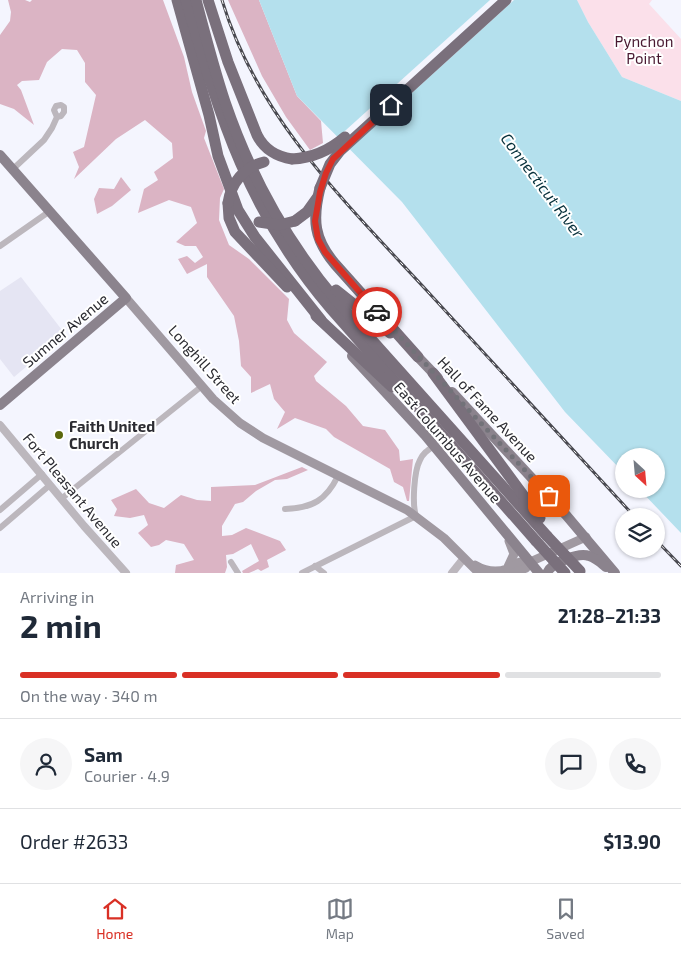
<!DOCTYPE html>
<meta charset="utf-8">
<style>
:root{--surface:#fff;--page:#f6f6f7;--text:#1f2937;--muted:#747a83;--line:#e0e1e3;--accent:#d93025}
body{margin:0;font-family:"Exo 2",sans-serif;background:var(--page);color:var(--text);height:100vh;display:flex;flex-direction:column;font-size:19px;white-space:nowrap}
*{box-sizing:border-box;margin:0}
p{font-size:16px;color:var(--muted)}
.icon{flex:none;width:28px;height:28px;fill:none;stroke:currentColor;stroke-width:2;stroke-linecap:round;stroke-linejoin:round}
.map{position:relative;height:573px;overflow:hidden}
.details{display:flex;flex-direction:column;background:var(--surface);flex:1}
.details>*{flex:none}
.needle{width:32px;rotate:154deg}
.controls{position:absolute;left:615px;top:448px;display:grid;gap:10px}
.controls a{display:grid;place-items:center;width:50px;height:50px;border-radius:50%;background:var(--surface);box-shadow:0 1px 4px #0004;font-size:25px}
.pin{position:absolute;display:grid;place-items:center;width:42px;height:42px;color:#fff;margin:-21px;border-radius:10px;box-shadow:0 2px 8px #0006}
.courier{position:absolute;display:grid;place-items:center;width:50px;height:50px;margin:-25px;border:4px solid #d93025;border-radius:50%;background:#fff;color:#222;box-shadow:0 1px 6px #0007}
.head em{font-style:normal;font-weight:700}
.head div{display:flex;flex-direction:column-reverse}
.head{display:flex;align-items:center;justify-content:space-between;height:85px;padding:0 20px}
h1{font-size:32px;font-weight:700;line-height:38px}
.bar{display:grid;grid-template-columns:repeat(4,1fr);gap:8px 5px;align-content:center;height:60px;padding:0 20px}
.bar i{height:6px;border-radius:4px;background:var(--line)}
.bar .on{background:var(--accent)}
.bar p{grid-column:span 4}
.line{display:flex;align-items:center;gap:12px;padding:0 20px;border-top:1px solid var(--line)}
.line div{flex:1}
.round{display:grid;place-items:center;flex:none;width:52px;height:52px;border-radius:26px;background:var(--page)}
.tab-bar{display:flex;justify-content:space-around;align-items:center;height:70px;border-top:1px solid var(--line);background:var(--surface);font-size:14px;color:var(--muted)}
.tab-bar a{display:grid;justify-items:center;gap:2px}
.tab-bar .on{color:var(--accent)}
.map>svg:first-child{display:block}
</style>
<div class="map">
<svg width="681" height="573" viewBox="0 0 681 573">
<rect width="100%" height="100%" fill="#f4f5fe"/>
<polygon fill="#e5e5f3" points="21,277 65,334 14,377 0,359 0,291"/>
<polygon fill="#fbe0ea" points="577,0 652,0 649,4 681,39 681,101 622,77 588,22"/>
<g fill="#dbb4c4">
<polygon points="8,0 25,0 30,2 32,0 163,0 184,57 192,92 206,131 204,138 224,189 220,198 219,220 229,245 249,259 289,299 287,320 294,333 327,362 314,376 316,381 346,406 363,426 385,430 399,450 400,461 413,459 409,501 407,501 403,487 394,482 390,469 334,437 326,429 295,418 277,429 285,412 274,399 270,384 251,393 251,377 241,366 239,341 234,316 207,277 207,264 187,274 178,259 187,256 195,263 203,257 196,246 185,246 176,242 197,223 191,207 169,200 138,213 144,189 158,180 154,172 173,158 172,143 145,120 116,139 74,179 79,167 73,152 84,147 96,95 85,82 85,63 77,50 62,49 47,62 39,80 22,81 17,85 21,90 34,125 14,109 0,104 0,35 10,21 11,12"/>
<polygon points="228,0 259,0 297,96 321,121 323,143 310,150 286,117 262,76"/>
<polygon points="121,177 131,190 112,206 97,214 94,199 99,188 114,189"/>
<polygon points="302,467 308,470 287,479 275,480 256,491 243,502 235,504 222,526 222,536 232,535 246,528 280,541 286,550 267,560 269,567 261,571 258,569 249,573 243,573 242,571 259,561 251,544 233,554 226,555 227,567 225,573 175,573 176,565 194,560 184,544 166,540 159,545 151,547 138,533 148,525 144,515 130,518 114,516 117,509 111,500 136,489 149,503 164,508 181,495 197,500 211,501 211,487 255,485"/>
</g>
<polygon fill="#b4e0ed" points="259,0 577,0 588,22 622,77 681,101 681,533 639,489 656,489 656,456 624,456 624,473 565,412 402,202 297,96"/>
<polygon fill="#f4f5fe" points="490,0 514,0 348,151 336,139"/>
<g fill="none" stroke-linecap="round" stroke-linejoin="round">
<g stroke="#bcb7bd" stroke-width="6">
<polyline points="13,169 44,140 52,128 57,117 61,116 64,112 64,107 61,105 56,106 54,110 57,117"/>
<polyline points="0,246 50,211"/>
<polyline points="61,499 202,386"/>
<path d="M285 509C313 508 326 500 338 476"/>
<polyline points="0,510 42,474"/>
<polyline points="0,528 50,485"/>
<polyline points="231,562 238,573"/>
<polyline points="315,566 324,573"/>
<path d="M302 573 416 516C412 504 414 471 420 460 423 453 428 450 434 446"/>
</g>
<g stroke="#bcb7bd" stroke-width="8">
<polyline points="0,425 84,526 126,573"/>
<polyline points="452,573 464,558"/>
</g>
<g stroke="#a099a1" stroke-width="9">
<polyline points="126,298 213,399 240,423 263,438 407,510 444,538 479,573"/>
<path d="M475 565C485 571 496 573 507 569L514 554 509 541"/>
<polyline points="508,569 520,562 530,562 586,537"/>
<polyline points="514,573 526,568 530,562"/>
</g>
<g stroke="#8b838d" stroke-width="10">
<polyline points="0,155 126,298 0,405"/>
<polyline points="352,356 425,435 539,573"/>
<polyline points="418,357 438,378"/>
<polyline points="452,392 566,515 615,573"/>
<path d="M547 573C551 563 579 552 589 556 596 558 601 563 606 567"/>
</g>
<g stroke="#7a707c" stroke-width="11">
<polyline points="177,0 209,115 218,156 238,210 255,237 321,320"/>
<path d="M186 0C220 119 249 213 331 309L536 541"/>
<path d="M196 0C205 34 214 69 225 102 250 175 287 242 336 300L547 536"/>
<path d="M208 0 228 62 257 135C264 149 277 157 292 159"/>
<path d="M320 188C312 220 314 239 335 264L418 357"/>
<polyline points="228,203 229,218 235,232 287,287"/>
<polyline points="295,221 307,212 317,198"/>
<polyline points="336,290 390,333"/>
<polyline points="316,316 392,387"/>
<polyline points="433,373 540,518"/>
</g>
<g stroke="#494950" stroke-width="3">
<g id="rail">
<path d="M222 0C257 118 348 205 429 293 497 368 566 442 634 516"/>
<polyline points="656,540 681,566"/>
</g>
</g>
<use href="#rail" stroke="#fff" stroke-width="1" stroke-dasharray="4" stroke-linecap="butt"/>
<g stroke="#7a707c" stroke-width="11">
<path d="M292 159C313 158 329 151 345 137"/>
<polyline points="320,188 330,164 340,151 506,0"/>
<path d="M228 203C231 183 244 167 264 162"/>
<polyline points="259,222 279,225 295,221"/>
<polyline points="547,536 580,571"/>
<polyline points="536,541 565,573"/>
</g>
</g>
<g fill="none" stroke-linecap="round" stroke-linejoin="round">
<polyline stroke="#727279" stroke-width="5" stroke-dasharray="0 9" points="377,312 549,496"/>
<polyline stroke="#d93025" stroke-width="6" points="377,312 325,252 318,239 315,221 320,192 326,173 333,159 391,105"/>
</g>
<circle fill="#5b670c" stroke="#fff" stroke-width="2" cx="59" cy="435" r="5"/>
<g text-anchor="middle" dominant-baseline="central" stroke-width="4" stroke-linejoin="round" paint-order="stroke">
<g font-size="15" fill="#481830" stroke="#fff">
<text x="644" y="41">Pynchon<tspan x="644" dy="17">Point</tspan></text>
</g>
<g font-size="15" fill="#2c2c32" stroke="#fff">
<text transform="translate(65 330) rotate(-40)">Sumner Avenue</text>
<text transform="translate(205 364) rotate(48)">Longhill Street</text>
<text transform="translate(488 409) rotate(47)">Hall of Fame Avenue</text>
<text transform="translate(448 442) rotate(49)">East Columbus Avenue</text>
<text transform="translate(73 490) rotate(50)">Fort Pleasant Avenue</text>
</g>
<g font-size="15" font-weight="bold" fill="#2c2c32" stroke="#fff" text-anchor="start">
<text x="69" y="426">Faith United<tspan x="69" dy="17">Church</tspan></text>
</g>
<g font-size="16" font-style="italic" fill="#06303b" stroke="#fff">
<text transform="translate(543 185) rotate(53)">Connecticut River</text>
</g>
</g>
</svg>
<div class="controls">
<a><svg class="needle" viewBox="-14 -14 28 28"><path d="M0-13l5 13h-10z" fill="#e53935"/><path d="M0 13l5-13h-10z" fill="#747a83"/></svg></a>
<a><svg class="icon" aria-label="layers" viewBox="0 0 24 24"><path d="M12 4l9 5-9 5-9-5zM3 14l9 5 9-5"/></svg></a>
</div>
<div class="pin" style="left:549px;top:496px;background:#ea580c"><svg class="icon" aria-label="bag" viewBox="0 0 24 24"><path d="M5 8h14l-1 12H6zM9 8a3 3 0 0 1 6 0"/></svg></div>
<div class="pin" style="left:391px;top:105px;background:#1f2937"><svg class="icon" aria-label="home" viewBox="0 0 24 24"><path d="M3 11l9-7 9 7M6 9v11h12V9"/></svg></div>
<div class="courier" style="left:377px;top:312px"><svg class="icon" aria-label="car" viewBox="0 0 24 24"><path d="M5 17H2v-5l4-1 3-4h7l3 4 3 1v5h-3M9 17h6M6 11h13"/><circle cx="7" cy="17" r="2"/><circle cx="17" cy="17" r="2"/></svg></div>
</div>
<section class="details">
<div class="head"><div><h1>2 min</h1><p>Arriving in</p></div><em>21:28–21:33</em></div>
<div class="bar"><i class="on"></i><i class="on"></i><i class="on"></i><i></i><p>On the way · 340 m</p></div>
<div class="line" style="height:90px"><a class="round"><svg class="icon" aria-label="person" viewBox="0 0 24 24"><circle cx="12" cy="8" r="4"/><path d="M4 21q1-7 8-7t8 7"/></svg></a><div><b>Sam</b><p>Courier · 4.9</p></div><a class="round"><svg class="icon" aria-label="chat" viewBox="0 0 24 24"><path d="M4 5h16v11H9l-5 4z"/></svg></a><a class="round"><svg class="icon" aria-label="phone" viewBox="0 0 24 24"><path d="M5 4h4l2 5-3 2q2 4 5 5l2-3 5 2v4C11 20 4 13 5 4z"/></svg></a></div>
<div class="line" style="height:65px"><div>Order #2633</div><b>$13.90</b></div>
</section>
<nav class="tab-bar">
<a class="on"><svg class="icon" aria-label="home" viewBox="0 0 24 24"><path d="M3 11l9-7 9 7M6 9v11h12V9"/></svg>Home</a>
<a><svg class="icon" aria-label="map" viewBox="0 0 24 24"><path d="M3 6l6-2 6 2 6-2v14l-6 2-6-2-6 2zM9 4v14M15 6v14"/></svg>Map</a>
<a><svg class="icon" aria-label="saved" viewBox="0 0 24 24"><path d="M7 4h10v16l-5-4-5 4z"/></svg>Saved</a>
</nav>
